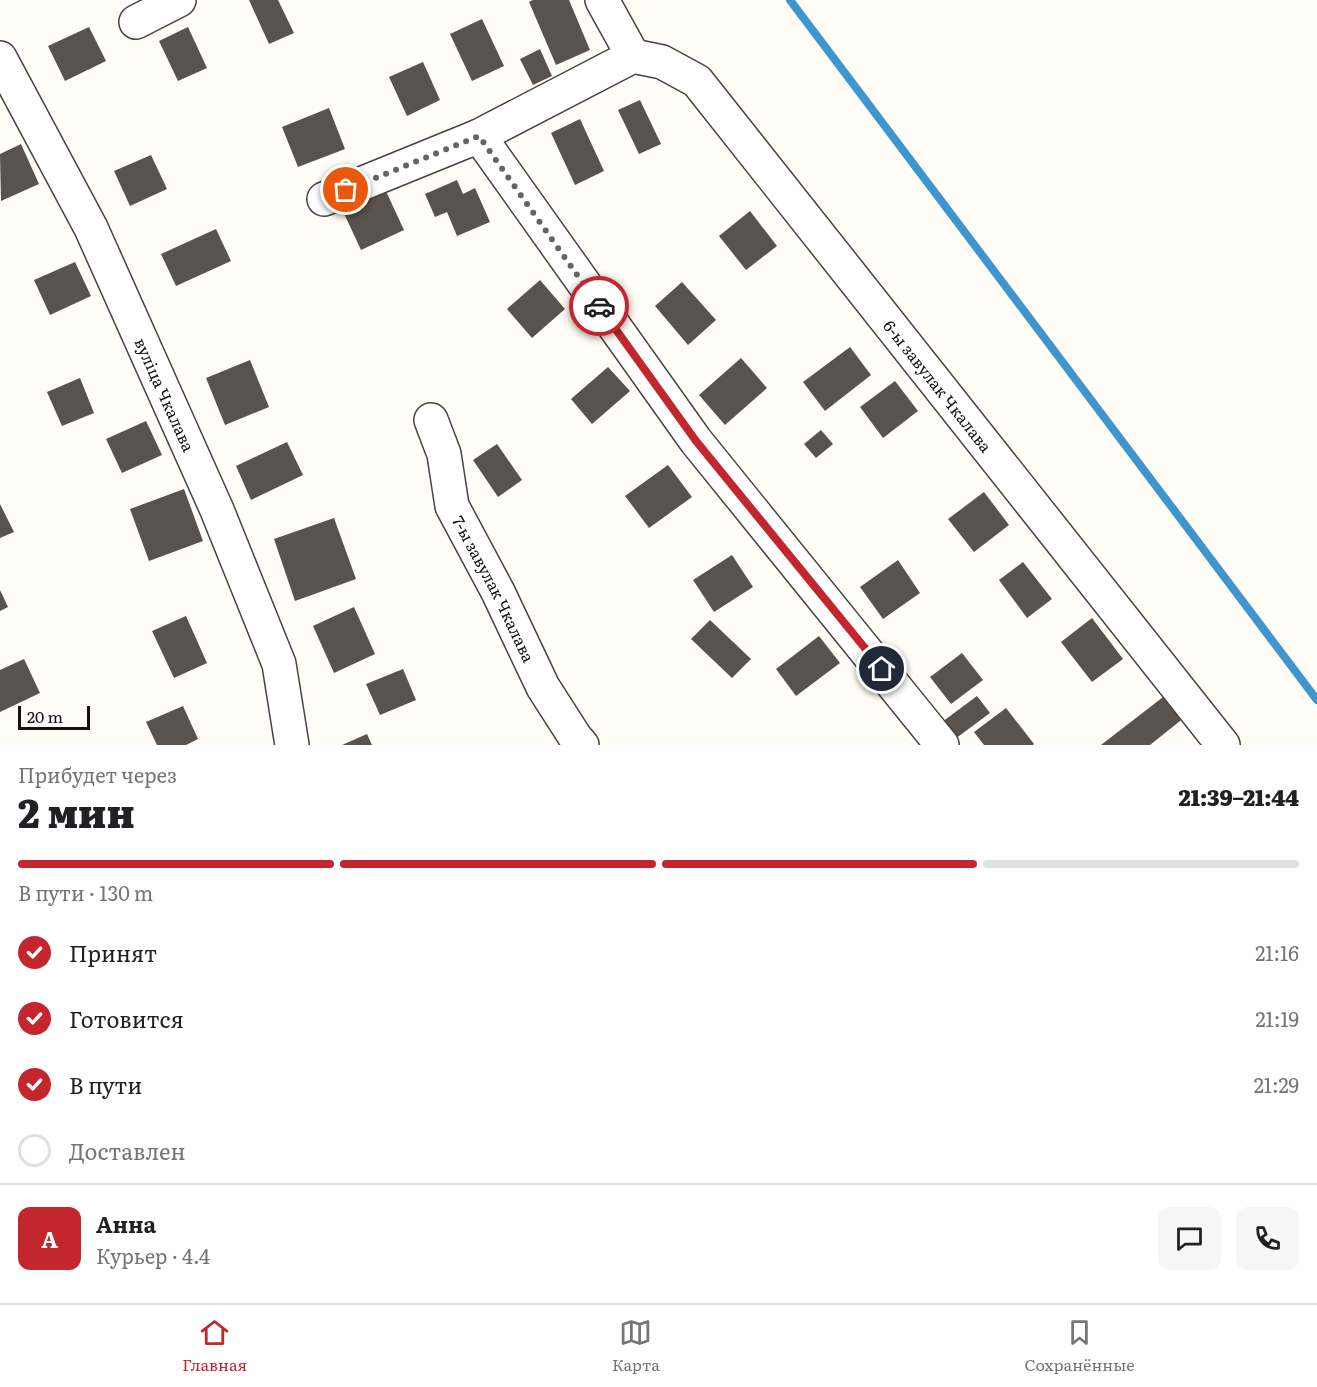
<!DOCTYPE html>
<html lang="ru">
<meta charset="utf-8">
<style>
:root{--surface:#fff;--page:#f6f6f6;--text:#202124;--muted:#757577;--line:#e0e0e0;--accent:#c4262e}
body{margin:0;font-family:Literata,serif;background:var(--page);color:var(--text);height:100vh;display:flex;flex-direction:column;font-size:22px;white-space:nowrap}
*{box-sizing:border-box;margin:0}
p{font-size:20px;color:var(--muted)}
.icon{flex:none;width:33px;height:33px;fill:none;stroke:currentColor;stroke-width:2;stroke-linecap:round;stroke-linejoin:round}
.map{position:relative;height:745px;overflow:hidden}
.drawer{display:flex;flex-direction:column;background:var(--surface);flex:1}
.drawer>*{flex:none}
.scale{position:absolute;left:18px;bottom:15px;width:72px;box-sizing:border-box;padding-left:6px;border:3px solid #111;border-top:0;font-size:16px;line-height:21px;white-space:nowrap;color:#111;-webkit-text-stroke:4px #fff;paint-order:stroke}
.pin{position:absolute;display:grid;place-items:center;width:51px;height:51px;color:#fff;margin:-26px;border:3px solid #fff;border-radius:50%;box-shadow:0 2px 6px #0007}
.courier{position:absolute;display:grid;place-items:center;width:60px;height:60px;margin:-30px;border:4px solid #c4262e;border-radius:50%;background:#fff;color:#222;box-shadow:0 2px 8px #0007}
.head em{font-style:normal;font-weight:800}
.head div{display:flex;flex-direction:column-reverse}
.head{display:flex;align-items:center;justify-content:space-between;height:102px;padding:0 18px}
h1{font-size:39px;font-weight:800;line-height:45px}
.bar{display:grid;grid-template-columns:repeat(4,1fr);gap:9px 6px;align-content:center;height:72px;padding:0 18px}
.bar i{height:8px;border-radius:4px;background:var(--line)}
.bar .current{background:var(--accent)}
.bar p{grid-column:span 4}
.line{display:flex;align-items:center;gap:15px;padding:0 18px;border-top:2px solid var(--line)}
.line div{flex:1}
.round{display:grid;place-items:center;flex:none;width:63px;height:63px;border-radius:12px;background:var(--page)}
ol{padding:0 18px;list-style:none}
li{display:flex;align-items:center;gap:18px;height:66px}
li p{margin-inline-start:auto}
li .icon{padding:6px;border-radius:50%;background:var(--accent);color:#fff;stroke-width:4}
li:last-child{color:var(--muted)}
li i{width:33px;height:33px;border:3px solid var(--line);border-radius:50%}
.dock{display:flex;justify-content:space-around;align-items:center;height:84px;border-top:2px solid var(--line);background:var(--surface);font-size:16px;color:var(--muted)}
.dock a{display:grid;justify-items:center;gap:3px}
.dock .current{color:var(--accent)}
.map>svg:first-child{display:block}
</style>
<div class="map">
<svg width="1317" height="745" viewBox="0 0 1317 745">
<rect width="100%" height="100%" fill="#fffdf5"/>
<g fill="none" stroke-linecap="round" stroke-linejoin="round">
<polyline stroke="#3f96cf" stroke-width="8" points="790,0 1317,700"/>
</g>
<g fill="#5a524d">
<polygon points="249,0 278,0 294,33 269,44"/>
<polygon points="533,0 569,0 590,50 556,65 529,2"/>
<polygon points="482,19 504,66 472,81 450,34"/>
<polygon points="89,27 106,61 65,81 48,46"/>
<polygon points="188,27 207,68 178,81 159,41"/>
<polygon points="540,49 552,76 533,85 520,59"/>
<polygon points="423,62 440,100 407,116 389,77"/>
<polygon points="640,100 661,144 639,154 618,110"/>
<polygon points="329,108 345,149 298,167 282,127"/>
<polygon points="580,119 604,171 575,185 551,133"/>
<polygon points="21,144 39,184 1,201 0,154"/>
<polygon points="151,155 167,189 130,206 114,171"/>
<polygon points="457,180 463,194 475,188 490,222 457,236 447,212 435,217 425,194"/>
<polygon points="384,187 404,230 361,250 341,207"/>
<polygon points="750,211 777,246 746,270 719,236"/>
<polygon points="216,229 231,261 176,286 161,254"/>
<polygon points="75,262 91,296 50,315 34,280"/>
<polygon points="540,280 565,309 532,338 507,309"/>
<polygon points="682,282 716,320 688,345 655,306"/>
<polygon points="850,347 871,375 825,411 803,382"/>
<polygon points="741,358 767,388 725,425 699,395"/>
<polygon points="250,360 269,407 225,425 206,378"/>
<polygon points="608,367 630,391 592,424 571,399"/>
<polygon points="80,378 94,413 62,426 47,392"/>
<polygon points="895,381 918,411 883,438 860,407"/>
<polygon points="146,421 162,455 122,473 106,439"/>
<polygon points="821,430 833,444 816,458 804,444"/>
<polygon points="287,442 303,475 251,500 236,466"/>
<polygon points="497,444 522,480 498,497 473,460"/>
<polygon points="668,465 692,497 649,528 625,496"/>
<polygon points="184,489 203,541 149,561 130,509"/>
<polygon points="984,492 1009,525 974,552 948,519"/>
<polygon points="0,504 14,532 0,538"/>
<polygon points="334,518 356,579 295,601 274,539"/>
<polygon points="732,555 753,587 714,612 693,580"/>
<polygon points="898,560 920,593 883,619 860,587"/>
<polygon points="1023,562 1052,599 1027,618 999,580"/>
<polygon points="0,590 8,607 0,611"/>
<polygon points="354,607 375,654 334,673 313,626"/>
<polygon points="186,616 207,663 174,678 152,631"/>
<polygon points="1092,618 1123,659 1092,682 1061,642"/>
<polygon points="710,620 751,659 732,678 691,639"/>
<polygon points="819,636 840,663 796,696 776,669"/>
<polygon points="962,653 983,680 951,704 930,677"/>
<polygon points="24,659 40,693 0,712 0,670"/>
<polygon points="403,669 416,700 380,715 366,684"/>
<polygon points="1167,694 1185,717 1150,745 1101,745"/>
<polygon points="977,696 990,713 955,739 942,722"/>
<polygon points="183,706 198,739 186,745 157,745 146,722"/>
<polygon points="1006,708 1034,744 1033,745 984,745 974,732"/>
<polygon points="367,734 372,745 342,745"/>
</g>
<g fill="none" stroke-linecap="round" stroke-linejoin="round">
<g stroke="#444" stroke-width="36">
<g id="minor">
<polyline points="602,0 633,56"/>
<polyline points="136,22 179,0"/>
<path id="s1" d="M633 56 662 62 697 81 1223 745"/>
<path id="s2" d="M0 58 91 228 217 510 279 664 292 745"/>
<polyline points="479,136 696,441 942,745"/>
<polyline points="324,199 479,136 633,56"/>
<path id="s3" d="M431 420 444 454 452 506 498 592 543 687 575 737 582 745"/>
</g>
</g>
<use href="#minor" stroke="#fff" stroke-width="33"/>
</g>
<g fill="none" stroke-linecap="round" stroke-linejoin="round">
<polyline stroke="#646461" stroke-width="6" stroke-dasharray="0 10.8" points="346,190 479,136 599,306"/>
<polyline stroke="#c4262e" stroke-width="8" points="599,306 696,441 882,669"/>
</g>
<g text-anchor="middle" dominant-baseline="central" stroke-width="6" stroke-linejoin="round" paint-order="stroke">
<g font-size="16" fill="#111" stroke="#fff">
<text stroke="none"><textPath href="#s1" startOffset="458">6-ы завулак Чкалава</textPath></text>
<text stroke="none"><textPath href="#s2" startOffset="375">вуліца Чкалава</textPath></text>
<text stroke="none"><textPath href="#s3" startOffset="182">7-ы завулак Чкалава</textPath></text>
</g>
</g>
</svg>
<div class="scale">20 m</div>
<div class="pin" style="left:346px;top:190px;background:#ea580c"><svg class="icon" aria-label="bag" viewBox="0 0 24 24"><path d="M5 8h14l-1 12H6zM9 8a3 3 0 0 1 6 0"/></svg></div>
<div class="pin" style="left:882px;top:669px;background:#1f2937"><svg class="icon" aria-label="home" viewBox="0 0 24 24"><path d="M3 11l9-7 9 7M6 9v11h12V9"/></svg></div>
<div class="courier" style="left:599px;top:306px"><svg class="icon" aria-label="car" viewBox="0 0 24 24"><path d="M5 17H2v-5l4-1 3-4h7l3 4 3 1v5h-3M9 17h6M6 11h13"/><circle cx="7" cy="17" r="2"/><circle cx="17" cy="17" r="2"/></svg></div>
</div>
<section class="drawer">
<div class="head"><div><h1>2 мин</h1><p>Прибудет через</p></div><em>21:39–21:44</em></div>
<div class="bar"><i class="current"></i><i class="current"></i><i class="current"></i><i></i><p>В пути · 130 m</p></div>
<ol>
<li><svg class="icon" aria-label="check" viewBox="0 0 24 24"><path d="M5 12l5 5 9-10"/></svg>Принят<p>21:16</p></li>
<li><svg class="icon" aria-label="check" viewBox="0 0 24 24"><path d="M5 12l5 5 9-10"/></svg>Готовится<p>21:19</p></li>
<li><svg class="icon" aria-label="check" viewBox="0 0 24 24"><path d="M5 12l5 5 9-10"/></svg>В пути<p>21:29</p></li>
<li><i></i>Доставлен</li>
</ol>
<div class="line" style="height:108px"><b class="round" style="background:var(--accent);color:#fff">А</b><div><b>Анна</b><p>Курьер · 4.4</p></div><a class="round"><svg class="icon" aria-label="chat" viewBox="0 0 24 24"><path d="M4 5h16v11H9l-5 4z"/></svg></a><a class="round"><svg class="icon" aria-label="phone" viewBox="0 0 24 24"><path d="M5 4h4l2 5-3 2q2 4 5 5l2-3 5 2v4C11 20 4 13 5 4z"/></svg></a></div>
</section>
<nav class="dock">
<a class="current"><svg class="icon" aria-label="home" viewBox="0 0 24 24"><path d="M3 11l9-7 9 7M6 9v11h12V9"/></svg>Главная</a>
<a><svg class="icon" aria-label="map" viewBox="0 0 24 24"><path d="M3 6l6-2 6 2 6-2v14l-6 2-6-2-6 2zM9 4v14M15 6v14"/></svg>Карта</a>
<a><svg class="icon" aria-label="saved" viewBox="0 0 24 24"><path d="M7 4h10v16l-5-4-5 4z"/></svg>Сохранённые</a>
</nav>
